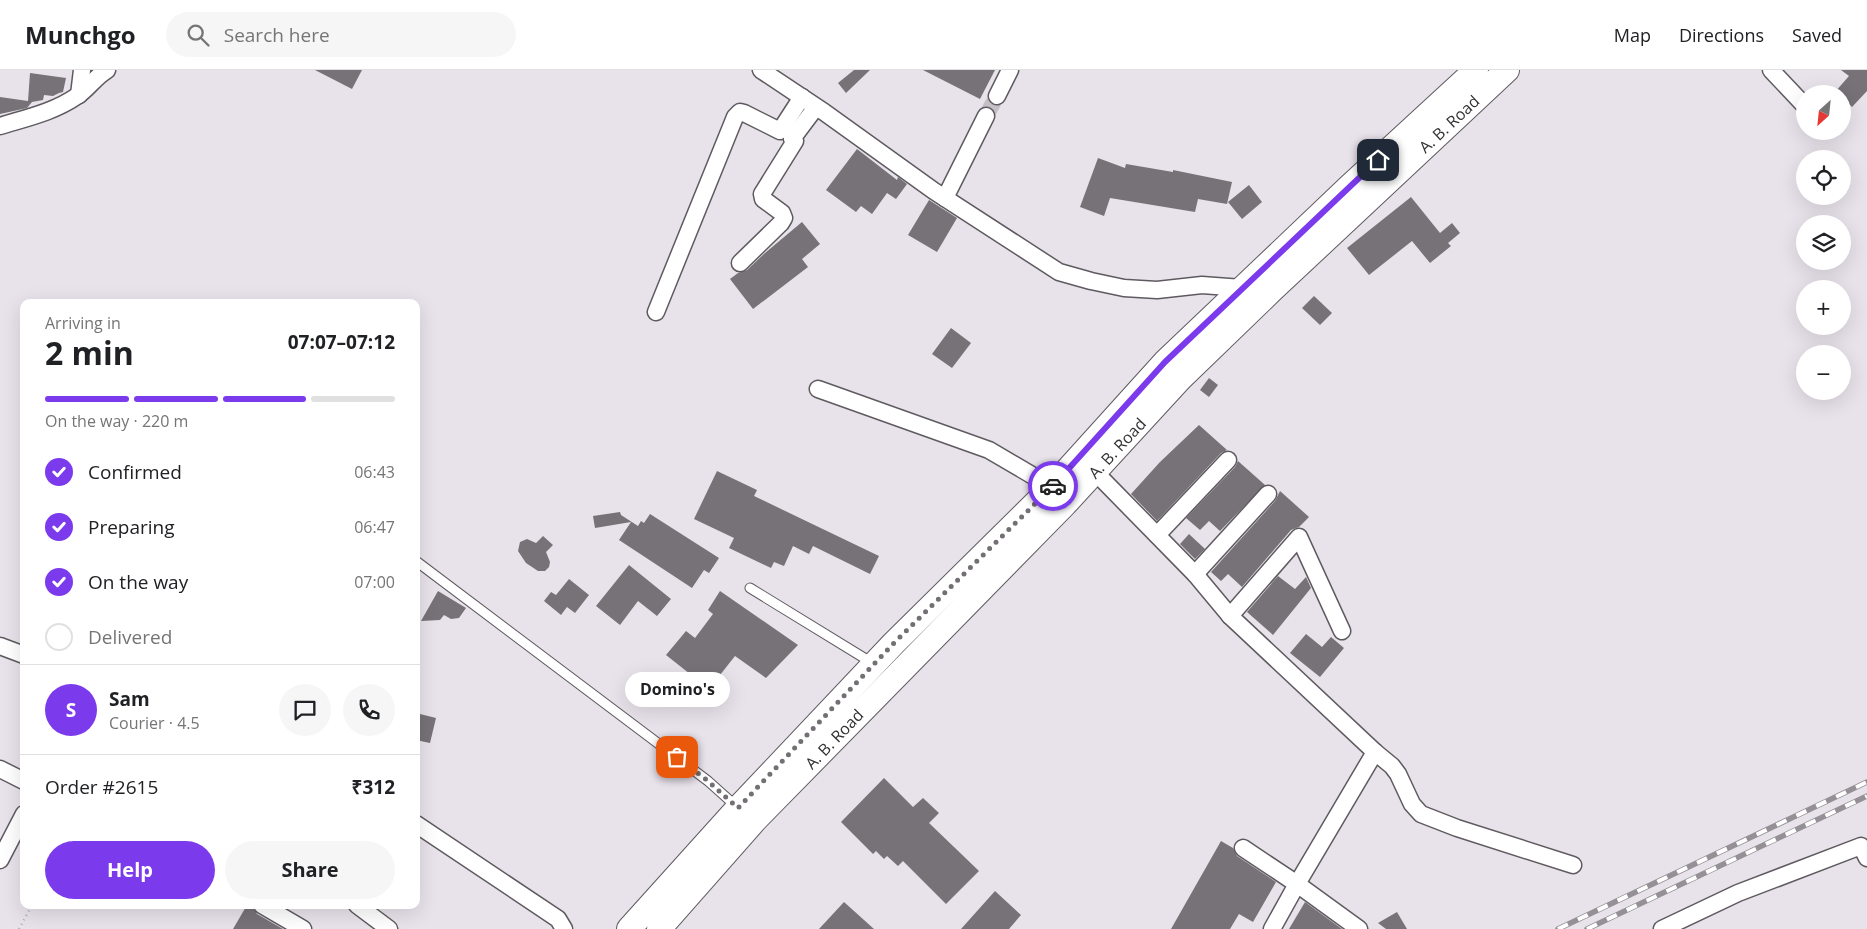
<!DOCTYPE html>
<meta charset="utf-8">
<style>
:root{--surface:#fff;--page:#f6f6f6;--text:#202124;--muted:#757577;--line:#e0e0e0;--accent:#7c3aed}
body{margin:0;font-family:"Open Sans",sans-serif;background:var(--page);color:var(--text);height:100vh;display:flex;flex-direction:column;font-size:19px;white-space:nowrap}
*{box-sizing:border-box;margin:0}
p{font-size:16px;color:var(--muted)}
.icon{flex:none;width:28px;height:28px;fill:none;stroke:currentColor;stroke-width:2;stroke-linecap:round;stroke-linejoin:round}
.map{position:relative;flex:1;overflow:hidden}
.side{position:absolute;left:20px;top:229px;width:400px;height:610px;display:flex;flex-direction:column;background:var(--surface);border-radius:10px;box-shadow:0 5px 20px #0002}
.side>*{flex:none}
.needle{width:32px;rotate:207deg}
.buttons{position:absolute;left:1796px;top:15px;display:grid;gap:10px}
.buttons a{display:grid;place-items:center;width:55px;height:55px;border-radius:50%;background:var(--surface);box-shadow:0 5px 20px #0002;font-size:25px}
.pin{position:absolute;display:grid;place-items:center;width:42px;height:42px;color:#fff;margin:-21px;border-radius:10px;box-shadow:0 2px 8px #0006}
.courier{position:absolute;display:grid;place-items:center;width:50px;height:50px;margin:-25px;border:4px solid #7c3aed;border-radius:50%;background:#fff;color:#222;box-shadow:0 1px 6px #0007}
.bubble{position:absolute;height:35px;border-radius:18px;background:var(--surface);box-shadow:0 5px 20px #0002;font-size:16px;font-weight:700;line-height:35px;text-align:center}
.head em{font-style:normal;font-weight:700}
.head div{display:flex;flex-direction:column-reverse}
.head{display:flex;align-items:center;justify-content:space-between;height:85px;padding:0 25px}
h1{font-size:32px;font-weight:700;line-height:38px}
.bar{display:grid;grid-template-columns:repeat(4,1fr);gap:8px 5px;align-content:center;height:60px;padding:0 25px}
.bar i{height:6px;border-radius:4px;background:var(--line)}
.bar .current{background:var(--accent)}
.bar p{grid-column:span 4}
.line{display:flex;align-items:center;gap:12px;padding:0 25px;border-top:1px solid var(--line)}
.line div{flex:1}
.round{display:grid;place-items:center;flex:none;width:52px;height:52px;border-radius:26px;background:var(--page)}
ol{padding:0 25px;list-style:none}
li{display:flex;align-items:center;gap:15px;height:55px}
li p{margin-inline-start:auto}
li .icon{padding:5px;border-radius:50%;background:var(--accent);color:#fff;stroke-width:4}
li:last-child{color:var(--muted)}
li i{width:28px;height:28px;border:2px solid var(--line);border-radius:50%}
.button{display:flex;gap:10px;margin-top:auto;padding:10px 25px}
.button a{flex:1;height:58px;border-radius:30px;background:var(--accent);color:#fff;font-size:20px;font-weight:700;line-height:58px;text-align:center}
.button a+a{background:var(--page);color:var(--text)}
header{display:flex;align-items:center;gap:30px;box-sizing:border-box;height:70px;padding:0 25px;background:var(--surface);border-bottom:1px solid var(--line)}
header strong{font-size:24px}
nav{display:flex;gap:28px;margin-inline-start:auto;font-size:18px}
.search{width:350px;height:45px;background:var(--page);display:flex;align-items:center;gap:12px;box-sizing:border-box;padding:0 18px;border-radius:28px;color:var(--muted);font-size:19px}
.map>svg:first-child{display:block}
</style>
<header>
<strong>Munchgo</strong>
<div class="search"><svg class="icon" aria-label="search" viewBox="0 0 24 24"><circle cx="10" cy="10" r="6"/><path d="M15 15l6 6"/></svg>Search here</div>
<nav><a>Map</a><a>Directions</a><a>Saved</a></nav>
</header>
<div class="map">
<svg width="1867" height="859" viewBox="0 0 1867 859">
<rect width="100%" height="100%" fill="#e8e2ea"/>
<g fill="#777278">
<polygon points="315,0 362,0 352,19"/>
<polygon points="854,0 870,0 846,23 838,13"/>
<polygon points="923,0 995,0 980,29"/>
<polygon points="1841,0 1867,0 1867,21 1852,37 1849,34 1842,42 1842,24 1837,24 1835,22 1849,6"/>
<polygon points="30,3 66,8 63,22 59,23 53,26 44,25 43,30 32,32 27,38 0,44 0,27 28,31"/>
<polygon points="857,79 897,110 898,107 907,114 896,129 887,123 872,144 861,136 856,142 826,120"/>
<polygon points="1098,88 1125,98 1126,94 1173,102 1173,100 1232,112 1227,134 1198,129 1195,142 1110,128 1104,146 1080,137"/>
<polygon points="1249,115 1262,132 1242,149 1228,132"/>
<polygon points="1411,127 1440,163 1452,153 1460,163 1448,173 1451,176 1430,193 1412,171 1369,205 1347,178"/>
<polygon points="929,130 957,148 937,182 908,165"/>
<polygon points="802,152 820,174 802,189 808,197 753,239 730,209 738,203 747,200 765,183"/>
<polygon points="1314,226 1332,243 1320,255 1302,238"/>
<polygon points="951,258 971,273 952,298 932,284"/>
<polygon points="1209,308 1218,315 1209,327 1200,320"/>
<polygon points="1199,355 1227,380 1221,383 1157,451 1131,424 1160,392"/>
<polygon points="1238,391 1265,415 1220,461 1209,451 1200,460 1186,448 1235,397"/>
<polygon points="717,401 757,420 754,426 879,486 870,504 813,476 809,484 793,476 784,496 774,492 771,498 729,478 734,468 694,449"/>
<polygon points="1280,421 1309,447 1299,457 1291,460 1242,517 1228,504 1221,511 1211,502 1275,431"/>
<polygon points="620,442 621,445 638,456 641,451 644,453 650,444 719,488 709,503 704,500 692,518 619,470 631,452 595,458 593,446"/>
<polygon points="1189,464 1205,479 1195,489 1180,474"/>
<polygon points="543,466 553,475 546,482 550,492 549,497 545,501 538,501 526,493 518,481 520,472 527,469 536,473"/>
<polygon points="629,495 671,529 657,546 638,531 620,555 596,536"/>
<polygon points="1278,506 1295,519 1306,507 1311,518 1273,565 1247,542"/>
<polygon points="569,509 589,525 575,543 567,537 561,545 544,531 551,522 556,525"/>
<polygon points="438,521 466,538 459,548 451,549 444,545 440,550 421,551"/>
<polygon points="720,521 798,575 766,608 735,586 709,619 666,585 686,561 695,568 713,544 708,540"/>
<polygon points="1306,564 1322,577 1331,567 1344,578 1320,607 1290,583"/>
<polygon points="416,643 436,648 430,673 416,670"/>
<polygon points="884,708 913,737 923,728 939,743 929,753 979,801 946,834 903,791 898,796 887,786 884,789 876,781 873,784 841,752"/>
<polygon points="1221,771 1233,778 1237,786 1276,812 1253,852 1239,844 1230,859 1171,859"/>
<polygon points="995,821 1021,845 1009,859 961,859"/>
<polygon points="844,832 874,859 819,859"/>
<polygon points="1305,832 1342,859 1289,859"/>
<polygon points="247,835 252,837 257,844 283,859 233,859"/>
<polygon points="1397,842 1407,859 1386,859 1378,853"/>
</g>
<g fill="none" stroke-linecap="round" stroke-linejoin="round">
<polyline stroke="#c4bfc6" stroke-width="16" stroke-dasharray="16 8" stroke-linecap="butt" points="986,46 997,26"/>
<g stroke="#5f5a60" stroke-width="11">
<g id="lane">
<polyline points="416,491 708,711 737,737"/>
<polyline points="750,518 874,594"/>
</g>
</g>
<g stroke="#5f5a60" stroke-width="19">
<g id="street">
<polyline points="761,0 824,42 934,121 1059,202 1091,211 1124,218 1157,220 1202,215 1242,218"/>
<polyline points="1771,0 1805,36"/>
<polyline points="79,25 82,0"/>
<polyline points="997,26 1010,0"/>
<path d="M0 56C26 48 54 42 77 26 88 19 95 7 107 0"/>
<polyline points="945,128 986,46"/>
<polyline points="740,193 781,153 784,148 782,143 763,129 762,124 795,71 792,69 816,37"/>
<polyline points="656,242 735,47 740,42 744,43 780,61 802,27"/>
<polyline points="818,319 989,380 1052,417"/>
<polyline points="1095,402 1195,504 1230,546 1375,682 1297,814 1359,859"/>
<polyline points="1157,465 1228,390"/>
<polyline points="1195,504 1268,424"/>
<polyline points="1230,546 1299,467 1342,561"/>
<polyline points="0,576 24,585"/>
<polyline points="1375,682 1392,696 1398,704 1412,734 1421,744 1457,758 1573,795"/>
<polyline points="0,699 24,711"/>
<polyline points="416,754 558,849 564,859"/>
<polyline points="1243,778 1297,814 1272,859"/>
<polyline points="0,790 24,744"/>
<polyline points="262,835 303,859"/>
<polyline points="357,835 389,859"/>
<polyline points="1662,859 1738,823 1861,776 1867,788"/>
</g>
</g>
<g stroke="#5f5a60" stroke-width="26">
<g id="secondary">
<polyline points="629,859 738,738 894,573 1052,417 1165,292 1350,116 1476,0"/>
<polyline points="659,859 755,750 1065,434 1180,309 1272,220 1507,0"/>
</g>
</g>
<polyline stroke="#afaab0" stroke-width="2.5" stroke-dasharray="1 4" stroke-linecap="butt" points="19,859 32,835"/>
<use href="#lane" stroke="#fff" stroke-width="9"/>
<use href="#street" stroke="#fff" stroke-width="16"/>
<use href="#secondary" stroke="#fff" stroke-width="24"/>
<g stroke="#959096" stroke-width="5.5">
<g id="rail">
<polyline points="1558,859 1867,712"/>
<polyline points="1587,859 1867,726"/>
</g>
</g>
<use href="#rail" stroke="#fff" stroke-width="4" stroke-dasharray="11" stroke-linecap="butt"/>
</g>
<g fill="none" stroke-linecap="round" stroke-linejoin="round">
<polyline stroke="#736f74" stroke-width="5" stroke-dasharray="0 9" points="677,687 708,711 738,738 894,573 1053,416"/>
<polyline stroke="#7c3aed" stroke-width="6" points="1053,416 1165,292 1378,90"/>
</g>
<g text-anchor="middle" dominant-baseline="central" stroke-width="5" stroke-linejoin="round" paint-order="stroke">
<g font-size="16" fill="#343134" stroke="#fff">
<text transform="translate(1449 54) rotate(-43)">A. B. Road</text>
<text transform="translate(1117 378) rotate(-47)">A. B. Road</text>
<text transform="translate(834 669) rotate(-46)">A. B. Road</text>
</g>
</g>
</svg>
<div class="buttons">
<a><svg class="needle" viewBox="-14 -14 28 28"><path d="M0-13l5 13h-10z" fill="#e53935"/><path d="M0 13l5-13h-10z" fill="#757577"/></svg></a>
<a><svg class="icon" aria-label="locate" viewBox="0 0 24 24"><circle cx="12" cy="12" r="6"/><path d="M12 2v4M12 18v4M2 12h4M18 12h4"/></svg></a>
<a><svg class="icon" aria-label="layers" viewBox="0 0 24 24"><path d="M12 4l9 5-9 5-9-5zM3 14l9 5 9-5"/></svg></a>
<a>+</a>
<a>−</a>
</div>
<div class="pin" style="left:677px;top:687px;background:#ea580c"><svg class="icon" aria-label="bag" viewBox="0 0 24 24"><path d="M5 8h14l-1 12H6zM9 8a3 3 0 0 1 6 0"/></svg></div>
<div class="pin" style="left:1378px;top:90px;background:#1f2937"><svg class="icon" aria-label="home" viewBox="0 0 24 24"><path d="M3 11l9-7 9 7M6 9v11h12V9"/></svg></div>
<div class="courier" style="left:1053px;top:416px"><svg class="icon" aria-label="car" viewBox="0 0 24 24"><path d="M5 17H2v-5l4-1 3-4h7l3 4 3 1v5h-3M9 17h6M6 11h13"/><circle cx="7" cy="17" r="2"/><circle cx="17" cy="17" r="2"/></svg></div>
<div class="bubble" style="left:625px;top:602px;width:105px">Domino's</div>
<section class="side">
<div class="head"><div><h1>2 min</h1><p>Arriving in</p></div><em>07:07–07:12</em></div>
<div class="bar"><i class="current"></i><i class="current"></i><i class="current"></i><i></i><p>On the way · 220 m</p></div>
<ol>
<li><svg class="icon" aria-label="check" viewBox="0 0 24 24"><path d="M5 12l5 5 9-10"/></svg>Confirmed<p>06:43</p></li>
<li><svg class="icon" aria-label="check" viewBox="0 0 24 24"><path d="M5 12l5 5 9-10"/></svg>Preparing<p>06:47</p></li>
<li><svg class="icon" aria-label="check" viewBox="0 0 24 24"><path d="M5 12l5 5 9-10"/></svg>On the way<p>07:00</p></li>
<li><i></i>Delivered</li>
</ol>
<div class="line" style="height:90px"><b class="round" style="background:var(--accent);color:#fff">S</b><div><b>Sam</b><p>Courier · 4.5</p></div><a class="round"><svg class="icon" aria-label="chat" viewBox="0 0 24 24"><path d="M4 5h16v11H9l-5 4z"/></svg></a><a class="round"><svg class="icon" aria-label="phone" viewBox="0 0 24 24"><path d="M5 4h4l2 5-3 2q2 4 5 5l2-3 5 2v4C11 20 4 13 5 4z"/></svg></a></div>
<div class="line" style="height:65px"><div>Order #2615</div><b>₹312</b></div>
<div class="button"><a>Help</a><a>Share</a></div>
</section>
</div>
